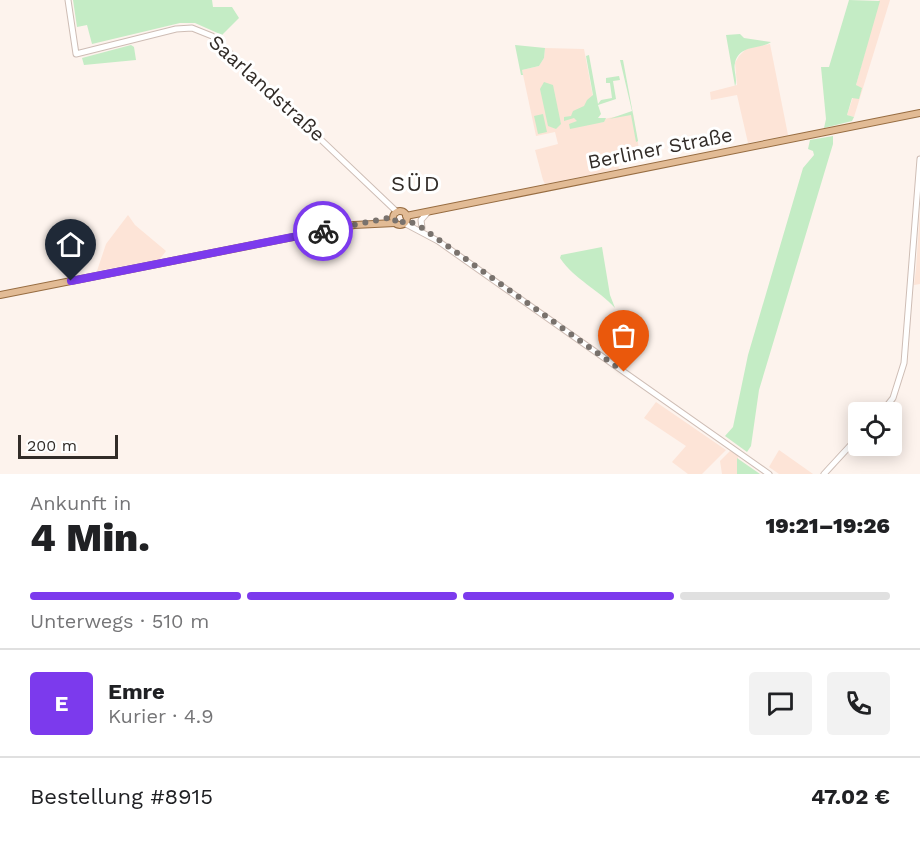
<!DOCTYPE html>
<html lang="de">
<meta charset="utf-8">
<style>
:root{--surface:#fff;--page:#f2f2f2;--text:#202124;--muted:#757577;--line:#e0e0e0;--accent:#7c3aed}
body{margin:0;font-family:"Work Sans",sans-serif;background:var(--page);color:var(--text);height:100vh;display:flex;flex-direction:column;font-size:22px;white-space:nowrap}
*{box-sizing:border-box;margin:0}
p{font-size:20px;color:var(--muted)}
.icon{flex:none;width:33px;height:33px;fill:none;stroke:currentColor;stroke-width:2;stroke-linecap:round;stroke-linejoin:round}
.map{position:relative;height:474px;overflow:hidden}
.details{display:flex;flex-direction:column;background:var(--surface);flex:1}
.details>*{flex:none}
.controls{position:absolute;left:848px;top:402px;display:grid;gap:12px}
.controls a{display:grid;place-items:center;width:54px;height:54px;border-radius:6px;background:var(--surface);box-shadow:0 3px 15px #0003;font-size:30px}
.scale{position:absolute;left:18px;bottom:15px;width:100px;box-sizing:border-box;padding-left:6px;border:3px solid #322c28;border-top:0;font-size:16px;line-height:21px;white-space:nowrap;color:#322c28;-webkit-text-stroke:4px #fff;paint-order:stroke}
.pin{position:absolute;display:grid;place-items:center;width:51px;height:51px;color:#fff;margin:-62px -26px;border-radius:50% 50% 50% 0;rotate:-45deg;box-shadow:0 0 6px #0007}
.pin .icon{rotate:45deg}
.courier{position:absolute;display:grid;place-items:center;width:60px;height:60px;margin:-30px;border:4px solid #7c3aed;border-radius:50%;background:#fff;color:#222;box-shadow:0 2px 8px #0007}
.head em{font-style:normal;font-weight:800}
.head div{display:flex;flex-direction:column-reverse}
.head{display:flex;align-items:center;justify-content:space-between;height:102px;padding:0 30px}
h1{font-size:39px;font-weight:800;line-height:45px}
.bar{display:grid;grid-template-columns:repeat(4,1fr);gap:9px 6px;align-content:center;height:72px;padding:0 30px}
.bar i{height:8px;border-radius:4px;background:var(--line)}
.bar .on{background:var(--accent)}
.bar p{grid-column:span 4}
.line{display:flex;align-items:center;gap:15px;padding:0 30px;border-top:2px solid var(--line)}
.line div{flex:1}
.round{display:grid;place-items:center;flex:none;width:63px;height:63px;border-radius:6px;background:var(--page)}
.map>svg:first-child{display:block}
</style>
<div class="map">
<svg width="920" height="474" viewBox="0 0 920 474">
<rect width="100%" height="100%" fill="#fdf3ed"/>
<g fill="#fde4d7">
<polygon points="879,0 890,0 854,117 847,115 853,97 862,89 856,85"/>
<polygon points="770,44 788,135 748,143 737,95 711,100 710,92 737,85 735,63 739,56 747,48"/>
<polygon points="545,48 584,49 598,123 604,122 604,119 633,113 639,149 616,154 619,169 545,184 543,180 535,150 558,144 555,132 536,136 522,70 539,66 544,58"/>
<polygon points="920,210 920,284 914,285 916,269"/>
<polygon points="128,215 135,225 166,251 160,259 97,271 106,244"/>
<polygon points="656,402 726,450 702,474 688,474 672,462 686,446 644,418"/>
<polygon points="779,450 813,474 779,474 769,467"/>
<polygon points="730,451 738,454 739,474 722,474 720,461"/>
</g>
<g fill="#c4ecc5">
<polygon points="73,0 212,0 213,7 232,7 239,18 222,35 195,23 180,23 92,44 87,25 77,27"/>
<polygon points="849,0 880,1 856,85 862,88 859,99 852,98 847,115 854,117 852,121 824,128 826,119 821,67 829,67"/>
<path d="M740 34 744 38 771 42C760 50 739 44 735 63 733 70 738 80 735 86L726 35Z"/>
<polygon points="131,45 134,47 136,60 84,65 82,58"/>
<polygon points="515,45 545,48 544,58 539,66 522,70 523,75 521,75"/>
<polygon points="589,55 598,104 601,100 612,98 610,83 606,83 606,78 619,76 620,80 613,81 616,99 598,105 601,114 598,118 606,118 604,122 570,129 569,124 577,121 574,118 564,121 564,117 571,116 573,111 584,106 587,100 593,95 586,56"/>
<polygon points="620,60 623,60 638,141 636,142 631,115 609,119 632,111"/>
<polygon points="544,82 553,85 561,124 556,129 548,126 540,89"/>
<polygon points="543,114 547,132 538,134 534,116"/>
<polygon points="833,136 833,144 759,390 751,446 747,452 725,436 733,427 748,355 803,168 814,155 813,151 808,149 810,140"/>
<path d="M602 247 610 295 615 308C598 289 575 280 560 258L561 255Z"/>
<polygon points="737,458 760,474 737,474"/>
</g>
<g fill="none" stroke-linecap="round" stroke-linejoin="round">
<g stroke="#cebdb5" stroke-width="7">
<g id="minor">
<polyline points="68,0 76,54 176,29 192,28 212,36 397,212"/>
<polyline points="404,223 438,241 769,474"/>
<polyline points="422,228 421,220 428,212"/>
<polyline points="882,412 893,398 904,363 920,159"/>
<polyline points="824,474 858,437"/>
</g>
</g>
<g stroke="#976c41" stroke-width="8">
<g id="major">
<circle cx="400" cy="218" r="7"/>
<polyline points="406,216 920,113"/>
<polyline points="0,295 354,225 395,223"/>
</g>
</g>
<use href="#minor" stroke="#fff" stroke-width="5"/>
<use href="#major" stroke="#e2bb95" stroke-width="6"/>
</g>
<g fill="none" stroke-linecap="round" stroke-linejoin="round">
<polyline stroke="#79726d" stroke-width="6" stroke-dasharray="0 10.8" points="323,231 393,217 398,225 406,220 418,225 624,372"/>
<polyline stroke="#7c3aed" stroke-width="8" points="71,281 323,231"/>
</g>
<g text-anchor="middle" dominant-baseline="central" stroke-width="6" stroke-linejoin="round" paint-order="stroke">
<g font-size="20" fill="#322c28" stroke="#fff">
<text transform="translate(267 88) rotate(42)">Saarlandstraße</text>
<text transform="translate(660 148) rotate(-11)">Berliner Straße</text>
</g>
<g font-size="22" letter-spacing="1.5" fill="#322c28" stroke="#fff">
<text x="416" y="183">SÜD</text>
</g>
</g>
</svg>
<div class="controls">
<a><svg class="icon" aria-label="locate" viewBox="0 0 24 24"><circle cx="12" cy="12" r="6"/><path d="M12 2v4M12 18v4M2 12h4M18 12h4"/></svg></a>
</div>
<div class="scale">200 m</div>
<div class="pin" style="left:624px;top:372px;background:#ea580c"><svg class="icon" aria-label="bag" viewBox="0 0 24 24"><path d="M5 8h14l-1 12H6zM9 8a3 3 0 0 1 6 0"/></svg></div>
<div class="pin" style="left:71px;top:281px;background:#1f2937"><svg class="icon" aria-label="home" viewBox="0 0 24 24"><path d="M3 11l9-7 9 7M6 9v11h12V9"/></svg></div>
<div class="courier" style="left:323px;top:231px"><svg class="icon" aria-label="bike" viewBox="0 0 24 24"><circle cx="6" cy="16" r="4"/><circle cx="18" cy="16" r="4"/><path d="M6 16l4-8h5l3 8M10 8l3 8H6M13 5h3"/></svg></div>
</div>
<section class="details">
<div class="head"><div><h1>4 Min.</h1><p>Ankunft in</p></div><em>19:21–19:26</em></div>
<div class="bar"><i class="on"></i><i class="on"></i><i class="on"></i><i></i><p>Unterwegs · 510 m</p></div>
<div class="line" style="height:108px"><b class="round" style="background:var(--accent);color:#fff">E</b><div><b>Emre</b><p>Kurier · 4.9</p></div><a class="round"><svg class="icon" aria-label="chat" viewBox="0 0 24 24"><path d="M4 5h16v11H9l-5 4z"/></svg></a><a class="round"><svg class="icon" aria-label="phone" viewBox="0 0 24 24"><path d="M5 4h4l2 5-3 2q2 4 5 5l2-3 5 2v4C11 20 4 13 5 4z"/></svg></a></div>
<div class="line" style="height:78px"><div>Bestellung #8915</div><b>47.02 €</b></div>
</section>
